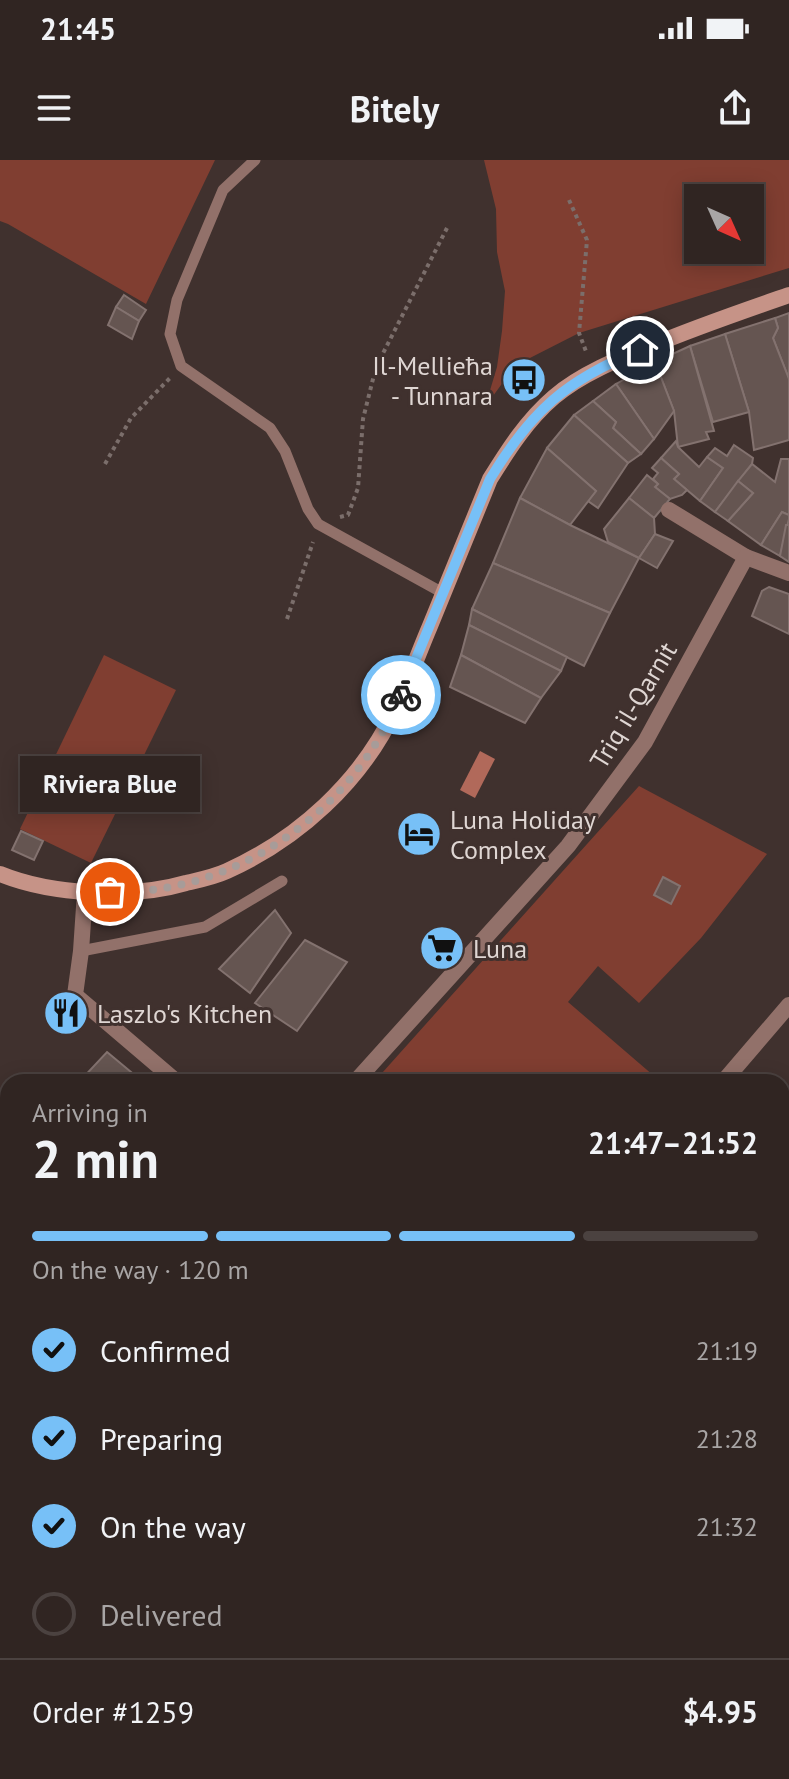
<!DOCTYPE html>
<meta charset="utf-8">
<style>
:root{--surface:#302522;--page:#382d2a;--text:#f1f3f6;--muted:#a8a5a5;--line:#4b4240;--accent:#77c0f7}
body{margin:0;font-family:"PT Sans",sans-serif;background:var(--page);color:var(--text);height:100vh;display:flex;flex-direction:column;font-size:30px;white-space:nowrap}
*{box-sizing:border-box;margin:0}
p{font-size:26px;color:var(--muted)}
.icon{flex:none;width:44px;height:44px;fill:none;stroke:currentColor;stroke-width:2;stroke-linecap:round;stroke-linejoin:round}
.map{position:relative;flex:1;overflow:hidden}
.details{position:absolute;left:0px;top:914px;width:790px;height:706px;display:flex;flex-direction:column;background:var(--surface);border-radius:24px 24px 0 0;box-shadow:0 4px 20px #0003,0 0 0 2px var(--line)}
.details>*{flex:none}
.needle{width:52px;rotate:135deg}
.controls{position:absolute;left:684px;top:24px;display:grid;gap:16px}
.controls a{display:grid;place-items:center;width:80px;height:80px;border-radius:0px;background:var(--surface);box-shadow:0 4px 20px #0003,0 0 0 2px var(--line);font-size:40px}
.pin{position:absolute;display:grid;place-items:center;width:68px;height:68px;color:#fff;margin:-34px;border:4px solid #fff;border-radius:50%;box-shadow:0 2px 8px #0007}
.courier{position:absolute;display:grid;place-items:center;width:80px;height:80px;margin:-40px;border:6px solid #77c0f7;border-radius:50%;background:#fff;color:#222;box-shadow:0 2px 10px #0007}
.bubble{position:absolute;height:56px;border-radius:0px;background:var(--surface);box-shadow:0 4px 20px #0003,0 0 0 2px var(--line);font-size:26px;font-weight:700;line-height:56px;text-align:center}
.summary em{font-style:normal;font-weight:700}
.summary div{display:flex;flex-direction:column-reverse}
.summary{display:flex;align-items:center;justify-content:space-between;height:136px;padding:0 32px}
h1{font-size:52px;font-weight:700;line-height:60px}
.bar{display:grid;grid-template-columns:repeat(4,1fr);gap:12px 8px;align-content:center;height:96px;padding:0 32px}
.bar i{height:10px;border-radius:6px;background:var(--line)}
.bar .active{background:var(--accent)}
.bar p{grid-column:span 4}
.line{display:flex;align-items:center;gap:20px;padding:0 32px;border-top:2px solid var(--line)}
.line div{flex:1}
ol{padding:0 32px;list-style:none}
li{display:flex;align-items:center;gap:24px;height:88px}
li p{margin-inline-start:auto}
li .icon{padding:8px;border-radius:50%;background:var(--accent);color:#111;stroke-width:4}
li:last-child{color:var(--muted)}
li i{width:44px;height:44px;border:4px solid var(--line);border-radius:50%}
.status{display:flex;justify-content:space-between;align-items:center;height:56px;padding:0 40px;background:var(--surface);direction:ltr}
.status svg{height:22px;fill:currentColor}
header{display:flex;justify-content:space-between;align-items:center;height:104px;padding:0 32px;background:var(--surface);font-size:36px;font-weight:700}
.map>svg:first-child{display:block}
</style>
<div class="status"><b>21:45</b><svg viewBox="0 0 49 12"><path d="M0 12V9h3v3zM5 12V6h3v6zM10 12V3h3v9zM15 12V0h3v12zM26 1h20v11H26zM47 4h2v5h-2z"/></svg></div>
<header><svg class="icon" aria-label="menu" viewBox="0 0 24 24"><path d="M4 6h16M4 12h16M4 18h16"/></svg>Bitely<svg class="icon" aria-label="share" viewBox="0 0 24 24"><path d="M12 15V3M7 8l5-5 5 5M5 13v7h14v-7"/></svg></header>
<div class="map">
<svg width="789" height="1619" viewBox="0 0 789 1619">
<rect width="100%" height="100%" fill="#40312e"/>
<g fill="#803e31" fill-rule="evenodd">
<polygon points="0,0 215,0 146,144 8,64 0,61"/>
<path d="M484 0H789V108L579 173 524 201 501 225 485 247 497 207 502 171 505 131 497 92 496 49ZM698 38H750V90H698Z"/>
<polygon points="104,495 176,530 91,703 20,669"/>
<polygon points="639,626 767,694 701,778 639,843 598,806 568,842 661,922 574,922 569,918 565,922 374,922"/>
</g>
<g fill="#b1695a">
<polygon points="480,591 495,599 475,638 460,630"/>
<polygon points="789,926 789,1619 88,1619 93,1612 782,1612 782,934"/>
</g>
<g fill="#655551" stroke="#83726f" stroke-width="2">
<polygon points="124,135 146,150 139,161 116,147"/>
<polygon points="116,147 139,161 132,179 108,165"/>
<polygon points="789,153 789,219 773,178 778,168 775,158"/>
<polygon points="775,158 778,168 773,178 789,219 789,280 754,290 749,252 725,174"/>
<polygon points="725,174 749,252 713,262 690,186"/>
<polygon points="690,186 714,271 706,272 709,279 678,287 674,251 655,202"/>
<polygon points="655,202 674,251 654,279 616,224"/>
<polygon points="616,224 654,279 641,294 613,268 616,262 593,241"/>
<polygon points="593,241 616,262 613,268 641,294 628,303 574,255"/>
<polygon points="574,255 628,303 598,348 588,341 596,331 547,288"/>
<polygon points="676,281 678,287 699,307 707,297 723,308 700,341 674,319 679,314 661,298"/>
<polygon points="734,285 753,298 752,304 715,352 700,341 723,308 707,297 715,288 727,296"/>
<polygon points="547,288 596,331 570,365 520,338"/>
<polygon points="661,298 679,314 674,319 687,330 682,335 670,339 655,327 658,324 653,319 658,313 652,308"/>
<polygon points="781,299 789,299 789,355 782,352 761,385 728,361 753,333 738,321 752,304 775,322"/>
<polygon points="647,315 658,324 655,327 670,339 654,358 629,338"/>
<polygon points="738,321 753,333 728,361 715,352"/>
<polygon points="520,338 570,365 639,398 610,453 493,403"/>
<polygon points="629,338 654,358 655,374 639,398 608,382 604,369"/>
<polygon points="782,352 789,355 789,359 780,396 761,385"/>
<polygon points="786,365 789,365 789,402 780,396"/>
<polygon points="655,374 673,381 657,408 639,398"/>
<polygon points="493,403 610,453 584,506 472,449"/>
<polygon points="769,427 789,434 789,474 752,456 762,431"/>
<polygon points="472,449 567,497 561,511 469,465"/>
<polygon points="469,465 561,511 541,538 461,495"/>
<polygon points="461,495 541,538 525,563 450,527"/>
<polygon points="21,671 43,681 34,700 12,690"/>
<polygon points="663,717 680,726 671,744 654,735"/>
<polygon points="275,750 291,773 250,833 219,809"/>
<polygon points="305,780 347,802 297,871 255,843"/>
<polygon points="107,892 143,922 79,922"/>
<polygon points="0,1066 8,1070 8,1100 0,1096"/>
<polygon points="0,1096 8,1100 8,1152 0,1149"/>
<polygon points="0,1149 8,1152 8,1202 0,1198"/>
<polygon points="7,1333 8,1333 8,1408 0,1404 0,1348"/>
<polygon points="0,1404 8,1408 8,1499 0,1495"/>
<polygon points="0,1495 8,1499 8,1519 0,1527"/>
</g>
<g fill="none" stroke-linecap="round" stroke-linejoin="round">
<g stroke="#7b6e6b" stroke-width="4" stroke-dasharray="4 4" stroke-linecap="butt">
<polyline points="569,40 587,80 579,173 587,194"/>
<polyline points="105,304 131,258 171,217"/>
<polyline points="340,357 348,355 358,328 363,259 376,207 447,68"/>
<polyline points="287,459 313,382"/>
</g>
<g stroke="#92716a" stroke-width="11">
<polyline points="255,0 223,30 177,140 170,174 181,206 270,268 285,291 308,349 318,364 443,433"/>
<polyline points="81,791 205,767 282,721"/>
</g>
<g stroke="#92716a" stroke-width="16">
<polyline points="669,350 746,397 789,413"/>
<polyline points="85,732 81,791 75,835 177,922"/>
<polyline points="355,922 568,686 645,582 746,397"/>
<polyline points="723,922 789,845"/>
<polyline points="0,938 8,945"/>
<polyline points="0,1272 8,1255"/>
<polyline points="0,1299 8,1303"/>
<polyline points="0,1572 8,1564"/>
</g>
<path stroke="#c69387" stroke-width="16" d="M0 714C51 735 132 739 186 723 199 720 214 717 227 711 298 679 361 622 395 550 408 523 418 494 430 466 450 417 470 368 490 319 508 290 527 260 554 237 581 214 618 199 651 186 696 167 743 151 789 135"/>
</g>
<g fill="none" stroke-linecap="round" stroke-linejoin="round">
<path stroke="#a79c99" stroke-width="8" stroke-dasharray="0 14.4" d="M110 732C237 735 353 651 401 535"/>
<path stroke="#77c0f7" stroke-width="10" d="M401 535 490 319C531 251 566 220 640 190"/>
</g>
<defs>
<g id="bus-disc" transform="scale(2.3)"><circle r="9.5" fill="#77c0f7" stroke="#40312e"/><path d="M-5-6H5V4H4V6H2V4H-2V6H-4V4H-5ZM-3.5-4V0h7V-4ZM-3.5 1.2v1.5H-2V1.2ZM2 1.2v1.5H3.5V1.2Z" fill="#111"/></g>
<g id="hotel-disc" transform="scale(2.3)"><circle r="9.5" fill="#77c0f7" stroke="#40312e"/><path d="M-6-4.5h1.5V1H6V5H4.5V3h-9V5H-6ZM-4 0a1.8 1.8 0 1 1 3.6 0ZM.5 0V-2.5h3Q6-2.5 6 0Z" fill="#111"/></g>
<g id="supermarket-disc" transform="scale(2.3)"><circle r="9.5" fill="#77c0f7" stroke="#40312e"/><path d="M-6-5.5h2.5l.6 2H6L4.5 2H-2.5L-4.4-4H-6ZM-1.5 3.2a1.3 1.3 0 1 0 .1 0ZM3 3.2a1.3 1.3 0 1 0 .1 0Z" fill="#111"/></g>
<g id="restaurant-disc" transform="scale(2.3)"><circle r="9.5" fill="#77c0f7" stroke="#40312e"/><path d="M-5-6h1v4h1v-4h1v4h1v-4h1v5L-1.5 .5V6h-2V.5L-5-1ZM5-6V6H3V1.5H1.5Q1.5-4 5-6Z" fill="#111"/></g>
</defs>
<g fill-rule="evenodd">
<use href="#bus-disc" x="524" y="220"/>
<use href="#hotel-disc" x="419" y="674"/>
<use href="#supermarket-disc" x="442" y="788"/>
<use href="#restaurant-disc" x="66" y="853"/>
</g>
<g text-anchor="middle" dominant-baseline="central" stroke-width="6" stroke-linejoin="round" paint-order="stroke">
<g font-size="26" fill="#dfd6d3" stroke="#40312e" text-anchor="start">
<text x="493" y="205" text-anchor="end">Il-Mellieħa<tspan x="493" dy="30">- Tunnara</tspan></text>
<text x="450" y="659">Luna Holiday<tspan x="450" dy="30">Complex</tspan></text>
<text x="473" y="788">Luna</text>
<text x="97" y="853">Laszlo's Kitchen</text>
</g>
<g font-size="26" fill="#dfd6d3" stroke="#40312e">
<text transform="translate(633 545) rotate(-59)">Triq il-Qarnit</text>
</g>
</g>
</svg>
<div class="controls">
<a><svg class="needle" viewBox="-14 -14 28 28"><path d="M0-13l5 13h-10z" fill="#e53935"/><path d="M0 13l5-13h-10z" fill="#a8a5a5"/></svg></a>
</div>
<div class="pin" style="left:110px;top:732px;background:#ea580c"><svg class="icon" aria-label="bag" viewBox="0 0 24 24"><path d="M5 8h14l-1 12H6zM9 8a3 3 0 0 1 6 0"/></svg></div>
<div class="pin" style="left:640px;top:190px;background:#1f2937"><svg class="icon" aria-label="home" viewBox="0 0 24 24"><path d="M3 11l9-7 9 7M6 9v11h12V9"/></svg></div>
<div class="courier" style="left:401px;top:535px"><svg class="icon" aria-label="bike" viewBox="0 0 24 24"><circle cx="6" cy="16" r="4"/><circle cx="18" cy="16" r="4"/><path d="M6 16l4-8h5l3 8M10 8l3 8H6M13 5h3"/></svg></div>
<div class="bubble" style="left:20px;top:596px;width:180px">Riviera Blue</div>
<section class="details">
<div class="summary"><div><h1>2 min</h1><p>Arriving in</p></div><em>21:47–21:52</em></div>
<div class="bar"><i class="active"></i><i class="active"></i><i class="active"></i><i></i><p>On the way · 120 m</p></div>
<ol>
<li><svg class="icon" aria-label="check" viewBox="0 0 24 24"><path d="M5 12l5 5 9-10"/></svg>Confirmed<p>21:19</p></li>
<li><svg class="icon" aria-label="check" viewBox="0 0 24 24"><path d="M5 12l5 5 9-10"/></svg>Preparing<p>21:28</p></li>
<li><svg class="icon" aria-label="check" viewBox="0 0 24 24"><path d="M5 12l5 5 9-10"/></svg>On the way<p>21:32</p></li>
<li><i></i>Delivered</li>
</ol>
<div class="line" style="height:104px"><div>Order #1259</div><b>$4.95</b></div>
</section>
</div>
